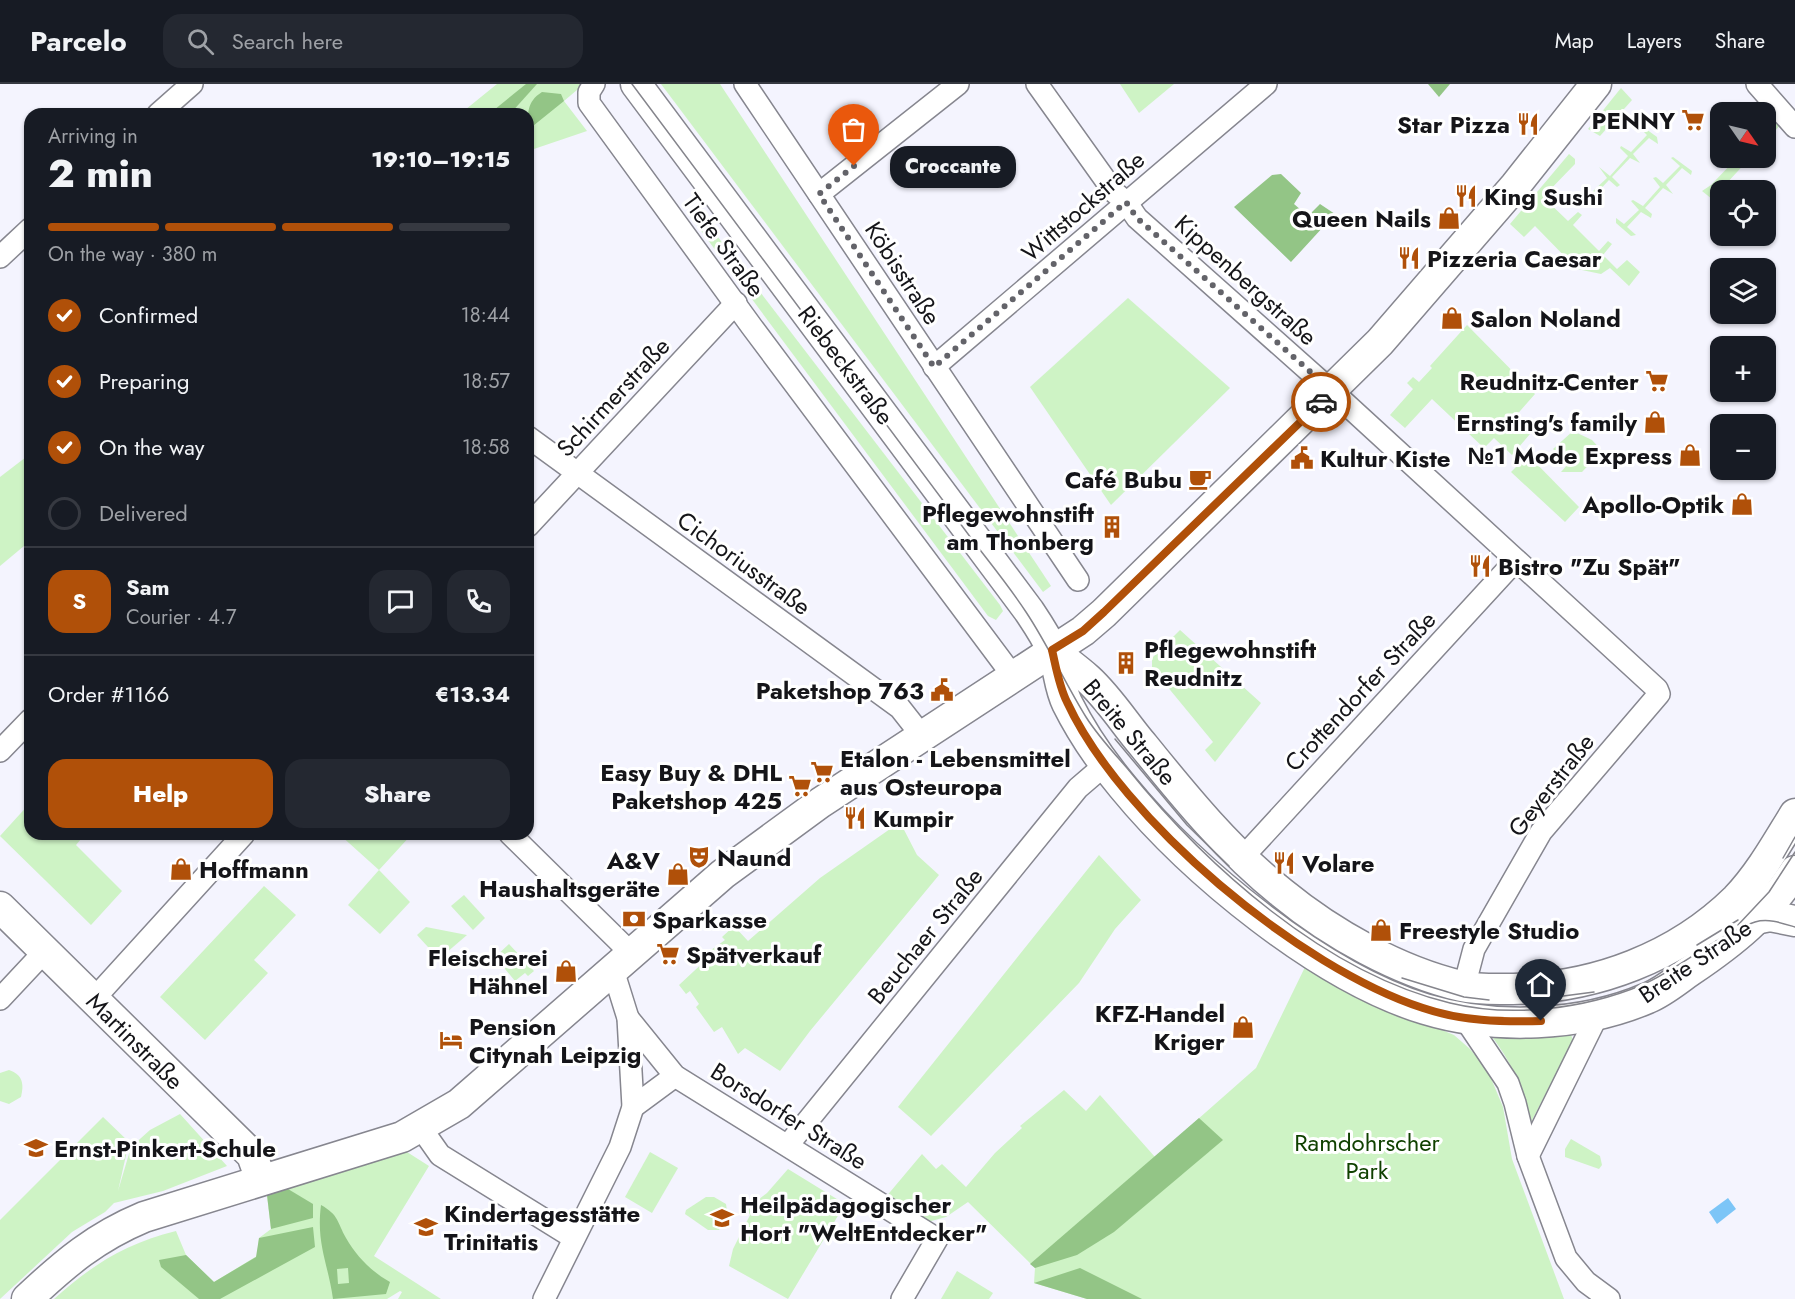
<!DOCTYPE html>
<meta charset="utf-8">
<style>
:root{--surface:#171b24;--page:#242831;--text:#f1f3f6;--muted:#9ea1a6;--line:#363941;--accent:#b05009}
body{margin:0;font-family:Jost,sans-serif;background:var(--page);color:var(--text);height:100vh;display:flex;flex-direction:column;font-size:22px;white-space:nowrap}
*{box-sizing:border-box;margin:0}
p{font-size:20px;color:var(--muted)}
.icon{flex:none;width:33px;height:33px;fill:none;stroke:currentColor;stroke-width:2;stroke-linecap:round;stroke-linejoin:round}
.map{position:relative;flex:1;overflow:hidden}
.panel{position:absolute;left:24px;top:24px;width:510px;height:732px;display:flex;flex-direction:column;background:var(--surface);border-radius:18px;box-shadow:0 2px 4px #0004}
.panel>*{flex:none}
.needle{width:39px;rotate:124deg}
.tools{position:absolute;left:1710px;top:18px;display:grid;gap:12px}
.tools a{display:grid;place-items:center;width:66px;height:66px;border-radius:12px;background:var(--surface);box-shadow:0 2px 4px #0004;font-size:30px}
.pin{position:absolute;display:grid;place-items:center;width:51px;height:51px;color:#fff;margin:-62px -26px;border-radius:50% 50% 50% 0;rotate:-45deg;box-shadow:0 0 6px #0007}
.pin .icon{rotate:45deg}
.courier{position:absolute;display:grid;place-items:center;width:60px;height:60px;margin:-30px;border:4px solid #b05009;border-radius:50%;background:#fff;color:#222;box-shadow:0 2px 8px #0007}
.bubble{position:absolute;height:42px;border-radius:18px;background:var(--surface);box-shadow:0 2px 4px #0004;font-size:20px;font-weight:800;line-height:42px;text-align:center}
.overview em{font-style:normal;font-weight:800}
.overview div{display:flex;flex-direction:column-reverse}
.overview{display:flex;align-items:center;justify-content:space-between;height:102px;padding:0 24px}
h1{font-size:39px;font-weight:800;line-height:45px}
.bar{display:grid;grid-template-columns:repeat(4,1fr);gap:9px 6px;align-content:center;height:72px;padding:0 24px}
.bar i{height:8px;border-radius:4px;background:var(--line)}
.bar .current{background:var(--accent)}
.bar p{grid-column:span 4}
.line{display:flex;align-items:center;gap:15px;padding:0 24px;border-top:2px solid var(--line)}
.line div{flex:1}
.round{display:grid;place-items:center;flex:none;width:63px;height:63px;border-radius:18px;background:var(--page)}
ol{padding:0 24px;list-style:none}
li{display:flex;align-items:center;gap:18px;height:66px}
li p{margin-inline-start:auto}
li .icon{padding:6px;border-radius:50%;background:var(--accent);color:#fff;stroke-width:4}
li:last-child{color:var(--muted)}
li i{width:33px;height:33px;border:3px solid var(--line);border-radius:50%}
.primary-button{display:flex;gap:12px;margin-top:auto;padding:12px 24px}
.primary-button a{flex:1;height:69px;border-radius:18px;background:var(--accent);color:#fff;font-size:24px;font-weight:800;line-height:69px;text-align:center}
.primary-button a+a{background:var(--page);color:var(--text)}
header{display:flex;align-items:center;gap:36px;box-sizing:border-box;height:84px;padding:0 30px;background:var(--surface);border-bottom:2px solid var(--line)}
header strong{font-size:28px}
nav{display:flex;gap:33px;margin-inline-start:auto;font-size:21px}
.search{width:420px;height:54px;background:var(--page);display:flex;align-items:center;gap:15px;box-sizing:border-box;padding:0 21px;border-radius:18px;color:var(--muted);font-size:22px}
.map>svg:first-child{display:block}
</style>
<header>
<strong>Parcelo</strong>
<div class="search"><svg class="icon" aria-label="search" viewBox="0 0 24 24"><circle cx="10" cy="10" r="6"/><path d="M15 15l6 6"/></svg>Search here</div>
<nav><a>Map</a><a>Layers</a><a>Share</a></nav>
</header>
<div class="map">
<svg width="1795" height="1215" viewBox="0 0 1795 1215">
<rect width="100%" height="100%" fill="#f4f4fe"/>
<g fill="#cef3c5">
<polygon points="497,0 584,0 564,17 587,47 528,67 528,30 460,30"/>
<polygon points="661,0 720,0 1051,502 1043,508"/>
<polygon points="1120,0 1174,0 1139,29"/>
<polygon points="1621,4 1632,16 1600,52 1588,45"/>
<polygon points="1776,32 1782,39 1766,57 1766,43"/>
<polygon points="1639,40 1657,53 1658,60 1649,54 1633,70 1640,79 1630,74 1612,93 1620,101 1617,103 1609,96 1594,112 1604,119 1601,122 1582,104 1583,102 1591,109 1607,94 1599,83 1610,92 1628,72 1620,64 1621,62 1631,68 1647,51 1638,42"/>
<polygon points="1569,70 1575,75 1575,80 1543,113 1568,137 1578,128 1582,131 1573,141 1599,167 1608,157 1612,160 1603,171 1617,185 1627,176 1640,188 1629,202 1610,184 1601,190 1577,185 1535,142 1524,153 1510,140"/>
<polygon points="1673,73 1692,87 1691,91 1682,84 1666,101 1673,110 1663,104 1645,124 1652,130 1651,134 1641,128 1627,143 1636,151 1631,152 1616,139 1616,134 1624,140 1639,126 1631,117 1633,116 1643,122 1660,103 1653,94 1656,93 1663,99 1680,82 1671,74"/>
<polygon points="1737,74 1750,74 1712,115 1702,107 1711,101"/>
<polygon points="698,127 1000,521 1003,527 996,536 988,532 690,132"/>
<polygon points="1128,214 1230,304 1111,421 1030,303"/>
<polygon points="1467,241 1535,310 1513,335 1530,350 1512,371 1494,354 1484,364 1432,315 1405,344 1390,331 1413,305 1407,299 1413,293 1419,298 1432,284 1430,282"/>
<polygon points="1573,347 1592,356 1602,367 1582,388 1561,388 1568,380 1553,365"/>
<polygon points="30,370 30,457 0,482 0,393"/>
<polygon points="1528,371 1579,423 1565,438 1511,388"/>
<polygon points="1180,546 1261,619 1215,678 1205,666 1213,658 1152,584 1152,574"/>
<polygon points="30,719 30,750 85,750 76,761 122,807 91,841 0,752"/>
<polygon points="900,738 917,771 939,791 810,947 780,987 745,964 738,970 722,943 714,948 696,923 699,920 690,907 686,910 679,901 708,874 704,871 725,856 722,853 734,842 748,857 820,794"/>
<polygon points="339,750 412,750 379,786 410,818 380,850 348,821 379,786"/>
<polygon points="1099,771 1141,816 1115,845 1079,899 931,1052 898,1023"/>
<polygon points="264,802 296,831 254,876 268,889 205,956 160,913"/>
<polygon points="464,811 485,834 473,846 451,822"/>
<polygon points="426,843 467,851 439,875 417,851"/>
<polygon points="509,860 534,887 528,892 525,889 515,897 495,873"/>
<polygon points="1306,881 1360,912 1454,951 1470,965 1488,987 1503,1023 1512,1075 1564,1215 1087,1215 1034,1199 1035,1184 968,1118 946,1133 924,1139 885,1114 922,1070 936,1085 942,1080 966,1103 995,1069 1022,1044 1020,1042 1064,1006 1086,1027 1100,1011 1155,1073 1256,984"/>
<path d="M1571 950 1573 957 1530 1040C1524 1007 1513 981 1493 954Z"/>
<path d="M9 986C23 991 24 1000 21 1013L9 1020 0 1017V989Z"/>
<polygon points="180,1030 227,1082 163,1107 114,1119 105,1128 72,1148 0,1215 0,1136 103,1033 129,1058 118,1107 131,1063 150,1046"/>
<polygon points="1571,1055 1600,1072 1602,1081 1599,1085 1565,1073 1565,1065"/>
<path d="M407 1068 429 1082 374 1172 441 1215H398L402 1208 400 1207 387 1215H54C93 1180 125 1160 176 1147L186 1171 214 1198 257 1172 259 1154 271 1145 267 1111Z"/>
<polygon points="650,1068 678,1084 652,1129 625,1113"/>
<polygon points="788,1085 845,1120 788,1215 729,1182 733,1165 750,1131 747,1124 767,1109"/>
<polygon points="706,1113 714,1113 726,1120 728,1133 719,1146 708,1146 685,1130 686,1126"/>
<polygon points="957,1187 993,1209 989,1215 941,1215"/>
</g>
<g fill="#93c586" fill-rule="evenodd">
<polygon points="526,0 537,0 510,30 489,30"/>
<polygon points="1428,0 1450,0 1439,13"/>
<path d="M542 8 561 10 564 17 528 46C528 30 526 18 542 8Z"/>
<polygon points="1281,90 1301,109 1294,120 1308,132 1320,120 1335,130 1291,178 1234,123 1272,91"/>
<polygon points="1199,1034 1223,1056 1114,1148 1077,1171 1035,1184 1030,1180"/>
<polygon points="288,1105 313,1120 313,1134 271,1145 267,1111"/>
<path d="M321 1121C339 1131 337 1138 346 1154 357 1173 372 1188 390 1198L386 1210 333 1215C328 1179 316 1160 321 1121ZM348 1184 349 1199 338 1200 337 1185Z"/>
<polygon points="313,1143 315,1163 220,1215 199,1215 161,1183 159,1176 186,1171 214,1198 256,1173 259,1154"/>
<polygon points="1080,1184 1142,1215 1087,1215 1034,1199"/>
</g>
<polygon fill="#7cc5f7" points="1728,1114 1736,1125 1717,1140 1709,1128"/>
<g fill="none" stroke-linecap="round" stroke-linejoin="round">
<g stroke="#86868f" stroke-width="24">
<g id="street">
<polyline points="594,0 589,8 589,19 752,243 1013,592"/>
<polyline points="745,0 1078,496"/>
<polyline points="1037,0 1114,108 1126,118 1137,134 1345,319 1657,605 1659,610 1541,748 1474,865 1464,903"/>
<polyline points="1757,0 1795,43"/>
<polyline points="158,30 192,0"/>
<polyline points="819,110 958,0"/>
<polyline points="0,173 30,145"/>
<polyline points="934,283 1266,0"/>
<polyline points="528,353 900,624 922,652"/>
<polyline points="528,442 736,219"/>
<polyline points="0,667 30,636"/>
<polyline points="510,750 632,870"/>
<polyline points="1243,773 1516,476"/>
<polyline points="0,915 45,867"/>
<polyline points="93,916 244,750"/>
<polyline points="628,934 675,992 937,1155 902,1215"/>
<polyline points="1465,935 1508,999 1515,1019 1528,1072 1566,1174 1586,1198 1609,1215"/>
<polyline points="633,1023 675,992"/>
<polyline points="421,1044 440,1071 574,1154"/>
<polyline points="788,1061 1078,704 1106,680"/>
<polyline points="1528,1072 1598,930"/>
<polyline points="544,1215 620,1063 633,1023 628,934 613,886"/>
</g>
</g>
<g stroke="#86868f" stroke-width="33">
<g id="secondary">
<path d="M636 0 1029 527C1037 539 1046 552 1052 566 1059 583 1059 603 1067 619 1082 649 1102 678 1123 703 1192 787 1320 893 1425 925 1494 946 1581 943 1648 914 1663 908 1677 896 1690 887 1733 858 1767 831 1795 787"/>
<path d="M1052 566C1064 576 1077 585 1088 595 1109 614 1125 640 1143 661 1185 713 1229 767 1282 809 1332 850 1398 887 1461 902 1478 906 1497 905 1513 905 1595 904 1677 873 1736 815 1760 790 1777 759 1795 730"/>
<polyline points="0,823 252,1071 261,1096"/>
<polyline points="1760,834 1770,832 1795,837"/>
<path d="M27 1215C65 1179 96 1153 144 1133L402 1053 459 1020 723 790 820 719 1083 547 1104 529 1380 258 1515 102 1596 0"/>
</g>
</g>
<use href="#street" stroke="#fff" stroke-width="21"/>
<use href="#secondary" stroke="#fff" stroke-width="30"/>
<g stroke="#85858c" stroke-width="1.5">
<path d="M632 0C747 154 862 308 977 462 994 484 1011 505 1026 528 1048 561 1065 599 1086 633 1098 652 1113 668 1127 684 1206 782 1325 889 1450 919 1512 934 1584 925 1642 901 1680 885 1718 850 1755 838 1768 834 1782 839 1795 843"/>
<polyline points="1115,655 1187,741 1229,782"/>
<polyline points="1783,774 1795,753"/>
<polyline points="1738,841 1769,808 1795,768"/>
<polyline points="1697,861 1738,836"/>
<polyline points="1402,894 1464,913 1489,916"/>
<polyline points="1525,917 1594,908"/>
</g>
</g>
<g fill="none" stroke-linecap="round" stroke-linejoin="round">
<polyline stroke="#636369" stroke-width="6" stroke-dasharray="0 10.8" points="854,82 819,110 934,283 1126,118 1137,134 1332,307 1321,318"/>
<path stroke="#b05009" stroke-width="8" d="M1321 318 1104 528 1083 547 1052 566C1056 583 1059 602 1067 618 1122 737 1300 884 1423 924 1461 937 1501 938 1541 937"/>
</g>
<defs>
<g id="supermarket-bare" transform="scale(1.8)"><path d="M-6-5.5h2.5l.6 2H6L4.5 2H-2.5L-4.4-4H-6ZM-1.5 3.2a1.3 1.3 0 1 0 .1 0ZM3 3.2a1.3 1.3 0 1 0 .1 0Z" fill="#b05009" stroke="#fff" stroke-width="2.5" paint-order="stroke"/></g>
<g id="restaurant-bare" transform="scale(1.8)"><path d="M-5-6h1v4h1v-4h1v4h1v-4h1v5L-1.5 .5V6h-2V.5L-5-1ZM5-6V6H3V1.5H1.5Q1.5-4 5-6Z" fill="#b05009" stroke="#fff" stroke-width="2.5" paint-order="stroke"/></g>
<g id="shop-bare" transform="scale(1.8)"><path d="M-5-2.5h2.3a2.7 3.5 0 0 1 5.4 0H5L5.5 6h-11ZM-1.5-2.5h3a1.5 2.3 0 0 0-3 0Z" fill="#b05009" stroke="#fff" stroke-width="2.5" paint-order="stroke"/></g>
<g id="civic-bare" transform="scale(1.8)"><path d="M-.6-6.5H3V-4.5H.6V-3L4-1V1h2V6H-6V1h2V-1L-.6-3ZM-1.2 2.5V6h2.4V2.5Z" fill="#b05009" stroke="#fff" stroke-width="2.5" paint-order="stroke"/></g>
<g id="cafe-bare" transform="scale(1.8)"><path d="M-5.5-4.5H6V0H3Q3 3.5 0 3.5H-2.5Q-5.5 3.5-5.5 0ZM3-3.2v2h1.7v-2ZM-6 4.5H4V6H-6Z" fill="#b05009" stroke="#fff" stroke-width="2.5" paint-order="stroke"/></g>
<g id="building-bare" transform="scale(1.8)"><path d="M-4-6H4V6H1V3H-1V6H-4ZM-2.5-4.3h1.7v1.8h-1.7ZM.8-4.3h1.7v1.8H.8ZM-2.5-1h1.7V.8h-1.7ZM.8-1h1.7V.8H.8Z" fill="#b05009" stroke="#fff" stroke-width="2.5" paint-order="stroke"/></g>
<g id="theatre-bare" transform="scale(1.8)"><path d="M-5-5.5Q0-4 5-5.5V0Q5 5 0 6Q-5 5-5 0ZM-3.3-2.5H-1v1.5H-3.3ZM1-2.5H3.3v1.5H1ZM-2.8 1Q0 5.5 2.8 1Z" fill="#b05009" stroke="#fff" stroke-width="2.5" paint-order="stroke"/></g>
<g id="bank-bare" transform="scale(1.8)"><path d="M-6-4H6V4H-6ZM0-2.3a2.3 2.3 0 1 0 0 4.6a2.3 2.3 0 1 0 0-4.6Z" fill="#b05009" stroke="#fff" stroke-width="2.5" paint-order="stroke"/></g>
<g id="hotel-bare" transform="scale(1.8)"><path d="M-6-4.5h1.5V1H6V5H4.5V3h-9V5H-6ZM-4 0a1.8 1.8 0 1 1 3.6 0ZM.5 0V-2.5h3Q6-2.5 6 0Z" fill="#b05009" stroke="#fff" stroke-width="2.5" paint-order="stroke"/></g>
<g id="school-bare" transform="scale(1.8)"><path d="M0-5L7-2L0 1L-7-2ZM-4 1L0 2.5L4 1V4Q0 6-4 4Z" fill="#b05009" stroke="#fff" stroke-width="2.5" paint-order="stroke"/></g>
</defs>
<g fill-rule="evenodd">
<use href="#supermarket-bare" x="1693" y="36"/>
<use href="#restaurant-bare" x="1528" y="40"/>
<use href="#restaurant-bare" x="1466" y="112"/>
<use href="#shop-bare" x="1449" y="134"/>
<use href="#restaurant-bare" x="1409" y="174"/>
<use href="#shop-bare" x="1452" y="234"/>
<use href="#supermarket-bare" x="1657" y="297"/>
<use href="#shop-bare" x="1655" y="338"/>
<use href="#shop-bare" x="1690" y="371"/>
<use href="#civic-bare" x="1302" y="374"/>
<use href="#cafe-bare" x="1200" y="395"/>
<use href="#shop-bare" x="1742" y="420"/>
<use href="#building-bare" x="1112" y="443"/>
<use href="#restaurant-bare" x="1480" y="482"/>
<use href="#building-bare" x="1126" y="579"/>
<use href="#civic-bare" x="942" y="606"/>
<use href="#supermarket-bare" x="822" y="688"/>
<use href="#supermarket-bare" x="800" y="702"/>
<use href="#restaurant-bare" x="855" y="734"/>
<use href="#theatre-bare" x="699" y="773"/>
<use href="#restaurant-bare" x="1284" y="779"/>
<use href="#shop-bare" x="181" y="785"/>
<use href="#shop-bare" x="678" y="790"/>
<use href="#bank-bare" x="634" y="835"/>
<use href="#shop-bare" x="1381" y="846"/>
<use href="#supermarket-bare" x="668" y="870"/>
<use href="#shop-bare" x="566" y="887"/>
<use href="#shop-bare" x="1243" y="943"/>
<use href="#hotel-bare" x="451" y="956"/>
<use href="#school-bare" x="36" y="1064"/>
<use href="#school-bare" x="722" y="1134"/>
<use href="#school-bare" x="426" y="1143"/>
</g>
<g text-anchor="middle" dominant-baseline="central" stroke-width="6" stroke-linejoin="round" paint-order="stroke">
<g font-size="24" font-weight="bold" fill="#151519" stroke="#fff" text-anchor="start">
<text x="1675" y="36" text-anchor="end">PENNY</text>
<text x="1510" y="40" text-anchor="end">Star Pizza</text>
<text x="1484" y="112">King Sushi</text>
<text x="1431" y="134" text-anchor="end">Queen Nails</text>
<text x="1427" y="174">Pizzeria Caesar</text>
<text x="1470" y="234">Salon Noland</text>
<text x="1639" y="297" text-anchor="end">Reudnitz-Center</text>
<text x="1637" y="338" text-anchor="end">Ernsting's family</text>
<text x="1672" y="371" text-anchor="end">№1 Mode Express</text>
<text x="1320" y="374">Kultur Kiste</text>
<text x="1182" y="395" text-anchor="end">Café Bubu</text>
<text x="1724" y="420" text-anchor="end">Apollo-Optik</text>
<text x="1094" y="429" text-anchor="end">Pflegewohnstift<tspan x="1094" dy="28">am Thonberg</tspan></text>
<text x="1498" y="482">Bistro "Zu Spät"</text>
<text x="1144" y="565">Pflegewohnstift<tspan x="1144" dy="28">Reudnitz</tspan></text>
<text x="924" y="606" text-anchor="end">Paketshop 763</text>
<text x="840" y="674">Etalon - Lebensmittel<tspan x="840" dy="28">aus Osteuropa</tspan></text>
<text x="782" y="688" text-anchor="end">Easy Buy &amp; DHL<tspan x="782" dy="28">Paketshop 425</tspan></text>
<text x="873" y="734">Kumpir</text>
<text x="717" y="773">Naund</text>
<text x="660" y="776" text-anchor="end">A&amp;V<tspan x="660" dy="28">Haushaltsgeräte</tspan></text>
<text x="1302" y="779">Volare</text>
<text x="199" y="785">Hoffmann</text>
<text x="652" y="835">Sparkasse</text>
<text x="1399" y="846">Freestyle Studio</text>
<text x="686" y="870">Spätverkauf</text>
<text x="548" y="873" text-anchor="end">Fleischerei<tspan x="548" dy="28">Hähnel</tspan></text>
<text x="1225" y="929" text-anchor="end">KFZ-Handel<tspan x="1225" dy="28">Kriger</tspan></text>
<text x="469" y="942">Pension<tspan x="469" dy="28">Citynah Leipzig</tspan></text>
<text x="54" y="1064">Ernst-Pinkert-Schule</text>
<text x="740" y="1120">Heilpädagogischer<tspan x="740" dy="28">Hort "WeltEntdecker"</tspan></text>
<text x="444" y="1129">Kindertagesstätte<tspan x="444" dy="28">Trinitatis</tspan></text>
</g>
<g font-size="24" fill="#151519" stroke="#fff">
<text transform="translate(1083 122) rotate(-41)">Wittstockstraße</text>
<text transform="translate(724 161) rotate(54)">Tiefe Straße</text>
<text transform="translate(903 189) rotate(57)">Köbisstraße</text>
<text transform="translate(1246 196) rotate(42)">Kippenbergstraße</text>
<text transform="translate(846 281) rotate(53)">Riebeckstraße</text>
<text transform="translate(613 313) rotate(-47)">Schirmerstraße</text>
<text transform="translate(744 479) rotate(36)">Cichoriusstraße</text>
<text transform="translate(1360 607) rotate(-47)">Crottendorfer Straße</text>
<text transform="translate(1130 648) rotate(50)">Breite Straße</text>
<text transform="translate(1551 701) rotate(-52)">Geyerstraße</text>
<text transform="translate(925 852) rotate(-51)">Beuchaer Straße</text>
<text transform="translate(1695 877) rotate(-34)">Breite Straße</text>
<text transform="translate(135 957) rotate(45)">Martinstraße</text>
<text transform="translate(789 1032) rotate(32)">Borsdorfer Straße</text>
</g>
<g font-size="24" fill="#104100" stroke="#fff">
<text x="1367" y="1058">Ramdohrscher<tspan x="1367" dy="28">Park</tspan></text>
</g>
</g>
</svg>
<div class="tools">
<a><svg class="needle" viewBox="-14 -14 28 28"><path d="M0-13l5 13h-10z" fill="#e53935"/><path d="M0 13l5-13h-10z" fill="#9ea1a6"/></svg></a>
<a><svg class="icon" aria-label="locate" viewBox="0 0 24 24"><circle cx="12" cy="12" r="6"/><path d="M12 2v4M12 18v4M2 12h4M18 12h4"/></svg></a>
<a><svg class="icon" aria-label="layers" viewBox="0 0 24 24"><path d="M12 4l9 5-9 5-9-5zM3 14l9 5 9-5"/></svg></a>
<a>+</a>
<a>−</a>
</div>
<div class="pin" style="left:854px;top:82px;background:#ea580c"><svg class="icon" aria-label="bag" viewBox="0 0 24 24"><path d="M5 8h14l-1 12H6zM9 8a3 3 0 0 1 6 0"/></svg></div>
<div class="pin" style="left:1541px;top:937px;background:#1f2937"><svg class="icon" aria-label="home" viewBox="0 0 24 24"><path d="M3 11l9-7 9 7M6 9v11h12V9"/></svg></div>
<div class="courier" style="left:1321px;top:318px"><svg class="icon" aria-label="car" viewBox="0 0 24 24"><path d="M5 17H2v-5l4-1 3-4h7l3 4 3 1v5h-3M9 17h6M6 11h13"/><circle cx="7" cy="17" r="2"/><circle cx="17" cy="17" r="2"/></svg></div>
<div class="bubble" style="left:890px;top:62px;width:126px">Croccante</div>
<section class="panel">
<div class="overview"><div><h1>2 min</h1><p>Arriving in</p></div><em>19:10–19:15</em></div>
<div class="bar"><i class="current"></i><i class="current"></i><i class="current"></i><i></i><p>On the way · 380 m</p></div>
<ol>
<li><svg class="icon" aria-label="check" viewBox="0 0 24 24"><path d="M5 12l5 5 9-10"/></svg>Confirmed<p>18:44</p></li>
<li><svg class="icon" aria-label="check" viewBox="0 0 24 24"><path d="M5 12l5 5 9-10"/></svg>Preparing<p>18:57</p></li>
<li><svg class="icon" aria-label="check" viewBox="0 0 24 24"><path d="M5 12l5 5 9-10"/></svg>On the way<p>18:58</p></li>
<li><i></i>Delivered</li>
</ol>
<div class="line" style="height:108px"><b class="round" style="background:var(--accent);color:#fff">S</b><div><b>Sam</b><p>Courier · 4.7</p></div><a class="round"><svg class="icon" aria-label="chat" viewBox="0 0 24 24"><path d="M4 5h16v11H9l-5 4z"/></svg></a><a class="round"><svg class="icon" aria-label="phone" viewBox="0 0 24 24"><path d="M5 4h4l2 5-3 2q2 4 5 5l2-3 5 2v4C11 20 4 13 5 4z"/></svg></a></div>
<div class="line" style="height:78px"><div>Order #1166</div><b>€13.34</b></div>
<div class="primary-button"><a>Help</a><a>Share</a></div>
</section>
</div>
